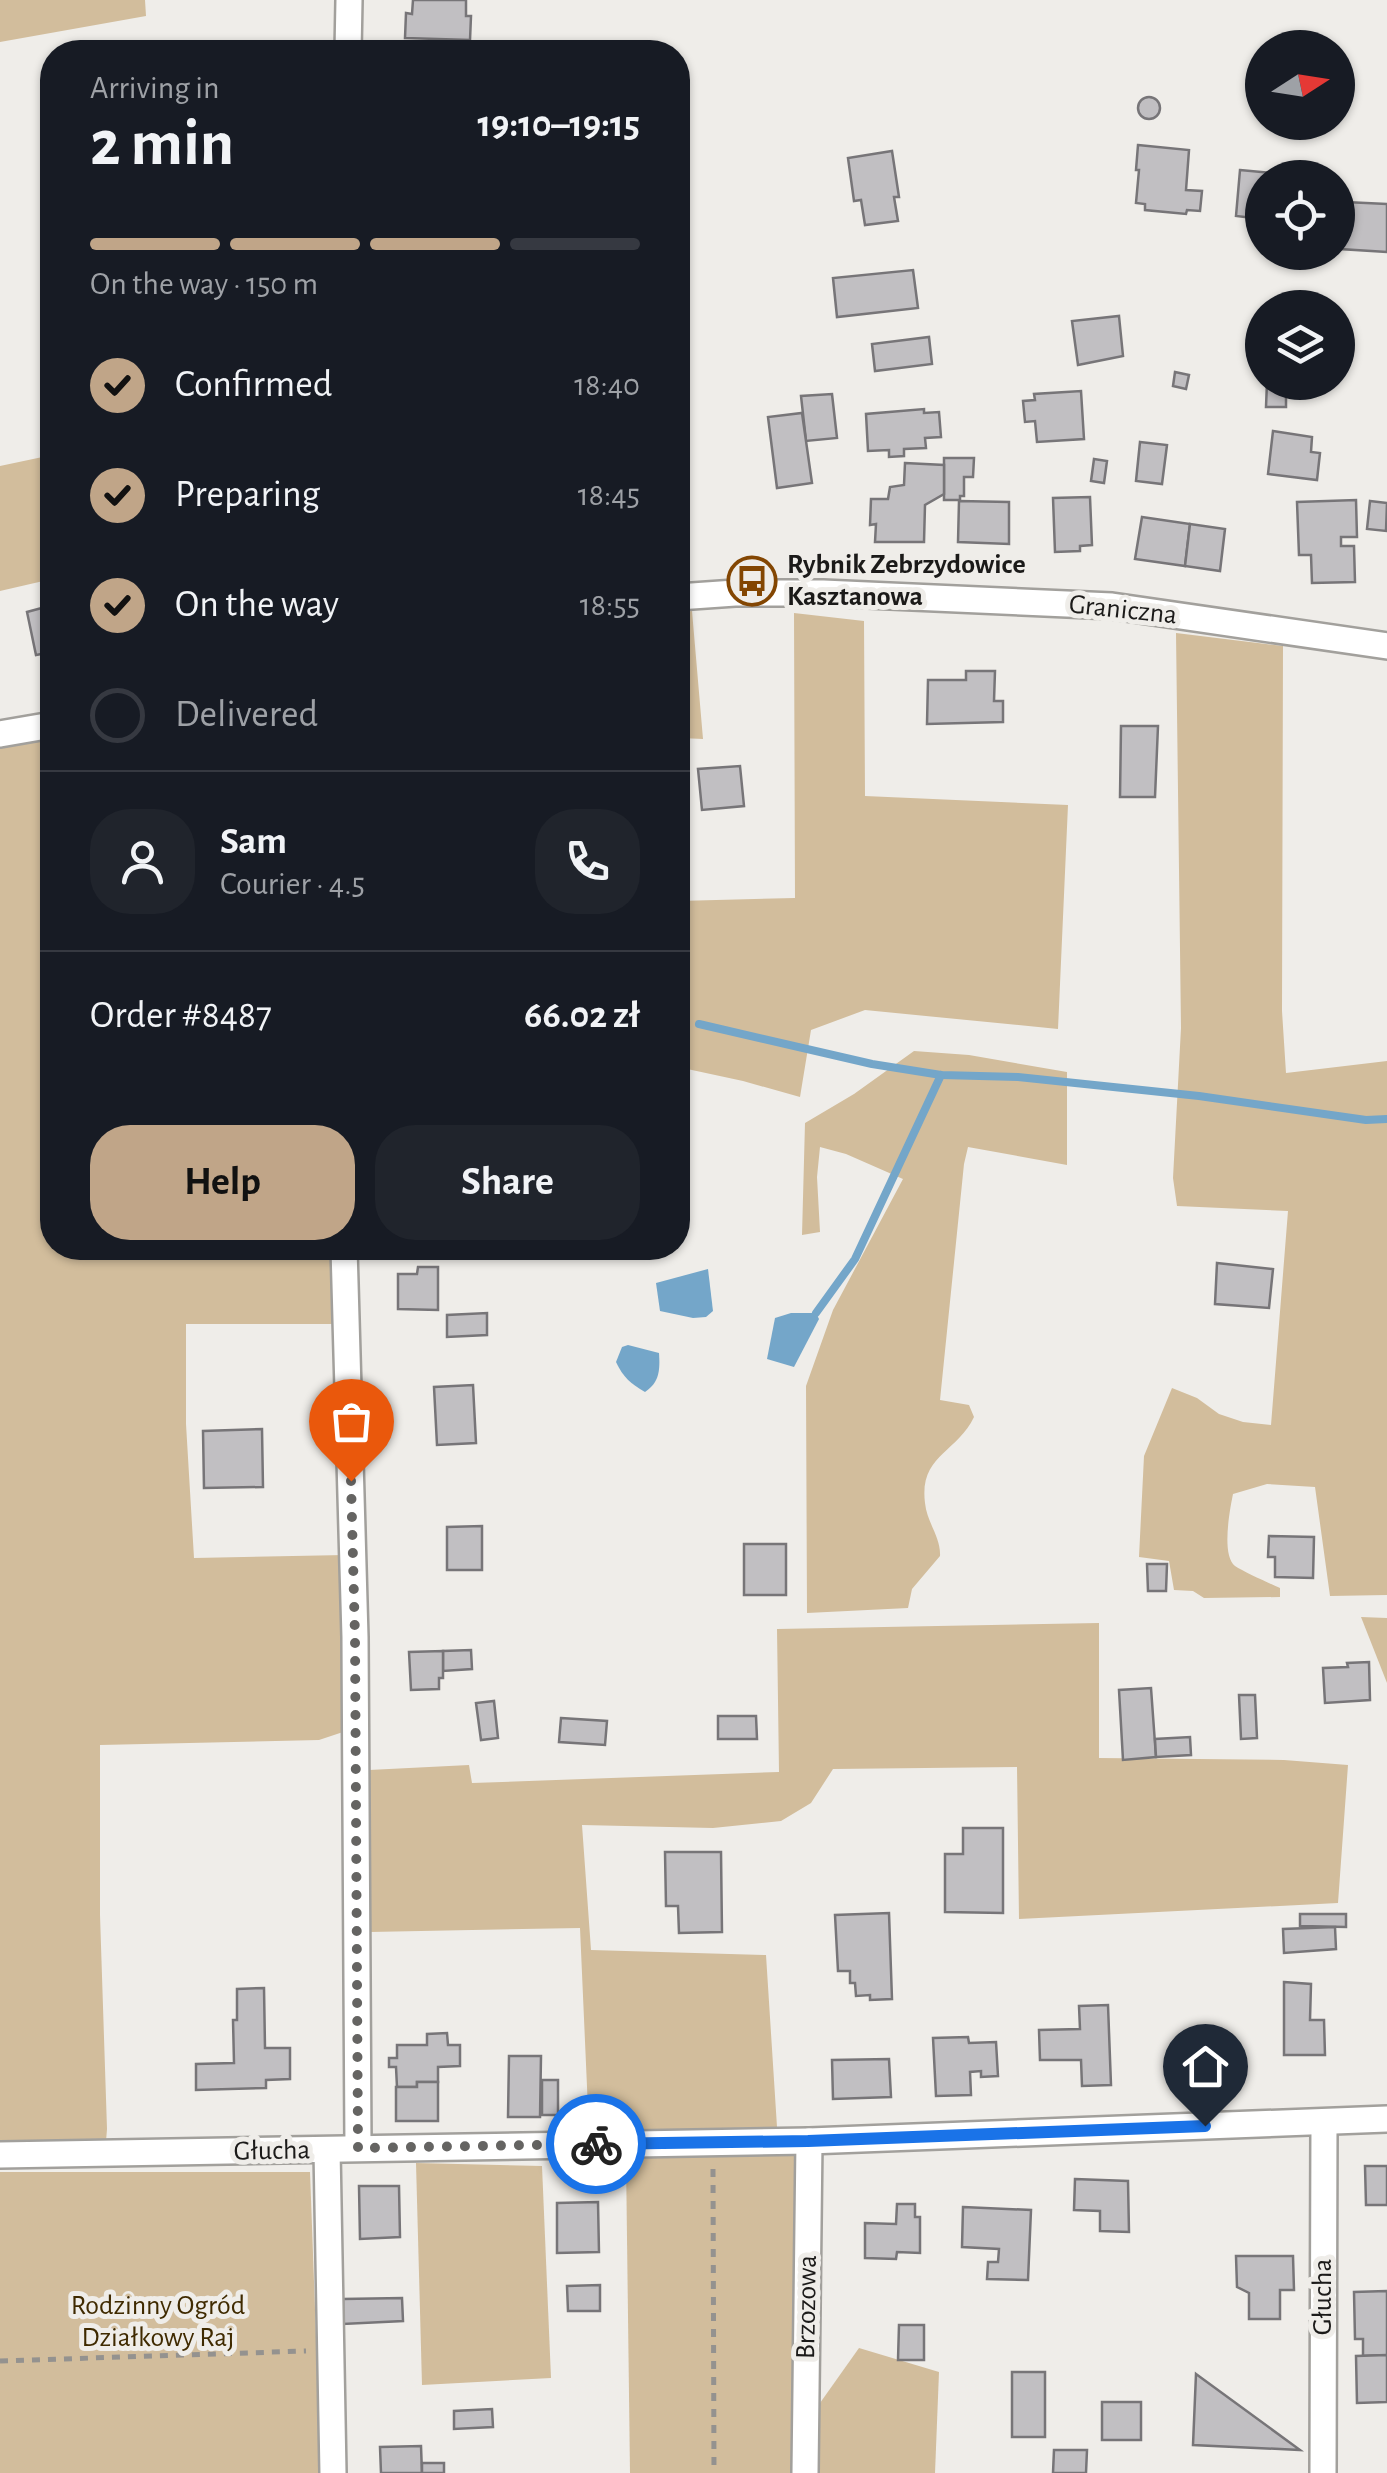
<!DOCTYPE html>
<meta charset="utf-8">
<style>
:root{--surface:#171b24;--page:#20242c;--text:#f1f3f6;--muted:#9ea1a6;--line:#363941;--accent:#c0a588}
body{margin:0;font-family:"Alegreya Sans",sans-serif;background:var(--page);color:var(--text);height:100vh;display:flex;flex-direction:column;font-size:38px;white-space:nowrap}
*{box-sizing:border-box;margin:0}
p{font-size:32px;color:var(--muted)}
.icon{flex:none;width:55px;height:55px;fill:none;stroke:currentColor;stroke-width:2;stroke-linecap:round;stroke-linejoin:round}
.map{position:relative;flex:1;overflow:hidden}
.side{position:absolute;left:40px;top:40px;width:650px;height:1220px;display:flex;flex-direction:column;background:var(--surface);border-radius:40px;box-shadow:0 2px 8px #0004}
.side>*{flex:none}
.needle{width:65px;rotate:78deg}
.controls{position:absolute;left:1245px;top:30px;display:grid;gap:20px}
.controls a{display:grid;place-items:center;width:110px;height:110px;border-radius:50%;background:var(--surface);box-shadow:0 2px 8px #0004;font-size:50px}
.pin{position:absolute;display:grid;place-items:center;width:85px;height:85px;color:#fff;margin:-102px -42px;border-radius:50% 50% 50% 0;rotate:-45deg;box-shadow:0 0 10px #0007}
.pin .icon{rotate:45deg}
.courier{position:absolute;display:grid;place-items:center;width:100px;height:100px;margin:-50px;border:8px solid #1a73e8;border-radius:50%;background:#fff;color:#222;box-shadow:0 2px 12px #0007}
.summary em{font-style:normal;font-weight:700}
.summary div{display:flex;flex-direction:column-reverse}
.summary{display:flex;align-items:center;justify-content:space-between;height:170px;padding:0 50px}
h1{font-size:65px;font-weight:700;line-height:75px}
.bar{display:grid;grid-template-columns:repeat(4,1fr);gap:15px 10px;align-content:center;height:120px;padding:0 50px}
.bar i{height:12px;border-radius:8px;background:var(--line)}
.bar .selected{background:var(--accent)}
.bar p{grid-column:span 4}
.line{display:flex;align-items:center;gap:25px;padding:0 50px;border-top:2px solid var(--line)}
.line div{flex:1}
.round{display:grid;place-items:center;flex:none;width:105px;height:105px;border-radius:40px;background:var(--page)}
ol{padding:0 50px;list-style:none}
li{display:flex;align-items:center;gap:30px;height:110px}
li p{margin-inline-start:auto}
li .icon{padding:10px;border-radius:50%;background:var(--accent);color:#111;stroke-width:4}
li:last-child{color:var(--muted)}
li i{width:55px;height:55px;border:5px solid var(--line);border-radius:50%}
.action{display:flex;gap:20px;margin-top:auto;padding:20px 50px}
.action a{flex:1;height:115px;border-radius:40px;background:var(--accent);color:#111;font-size:40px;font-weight:700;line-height:115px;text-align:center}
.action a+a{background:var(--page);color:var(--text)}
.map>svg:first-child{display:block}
</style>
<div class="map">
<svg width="1387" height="2473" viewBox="0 0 1387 2473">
<rect width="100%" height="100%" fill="#efede9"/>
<g fill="#d2bd9c">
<polygon points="0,0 145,0 146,16 0,42"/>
<polygon points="52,455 52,579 0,591 0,466"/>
<polygon points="692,611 703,739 681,738 678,849 678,613"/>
<polygon points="794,613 864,621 865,796 1068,805 1058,1029 865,1010 811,1030 800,1097 743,1081 678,1067 678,901 795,898"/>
<path d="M1176 633 1283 646 1282 1011 1286 1073 1387 1061V1595L1330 1596 1315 1487 1267 1484 1233 1494C1230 1509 1221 1555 1235 1566 1244 1572 1269 1583 1280 1588V1597L1204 1598 1193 1591 1174 1590 1169 1561 1139 1557 1144 1456 1172 1388 1197 1398 1219 1414 1243 1422 1271 1425 1288 1211 1177 1206 1173 1178 1181 1028Z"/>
<polygon points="52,738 52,1248 334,1248 337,1324 186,1324 186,1424 194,1558 345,1555 343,1732 319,1740 100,1745 100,1915 107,2129 105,2154 0,2152 0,748"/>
<path d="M914 1051 969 1055 1067 1072V1165L968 1147 964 1164 940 1400 969 1405 974 1417C957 1453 919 1455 925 1503 927 1523 941 1537 940 1556L912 1589 908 1608 807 1613 806 1386 833 1310 903 1179 846 1154 820 1147 817 1177 820 1232 802 1235 805 1123 854 1094Z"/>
<polygon points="1361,1617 1387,1618 1387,1683"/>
<polygon points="1099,1623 1099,1758 1284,1760 1348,1765 1338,1903 1019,1919 1017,1767 833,1769 811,1803 781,1821 713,1828 582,1825 591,1950 766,1955 777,2127 589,2132 580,1928 370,1932 369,1770 469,1765 472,1783 779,1772 777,1629"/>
<polygon points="801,2152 798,2473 630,2473 626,2159"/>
<polygon points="416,2163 542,2166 551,2378 422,2385"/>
<polygon points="0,2172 310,2172 321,2473 0,2473"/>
<polygon points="859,2348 939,2372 935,2473 819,2473 820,2403"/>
</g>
<g fill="#74a6c9">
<polygon points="708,1269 713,1311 706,1317 693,1318 660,1311 656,1283"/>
<polygon points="791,1313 816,1313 819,1319 794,1367 767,1359 775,1318"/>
<path d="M628 1345 659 1353C660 1369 660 1382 645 1392 631 1384 623 1377 616 1362L622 1347Z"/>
</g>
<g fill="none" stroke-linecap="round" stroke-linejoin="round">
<g stroke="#74a6c9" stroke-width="8">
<polyline points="699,1024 872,1064 941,1075 1018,1077 1199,1096 1366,1120 1387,1119"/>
<polyline points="816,1313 855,1259 941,1075"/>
</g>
</g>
<g fill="#c1bfc2" stroke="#777578" stroke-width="2.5">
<polygon points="413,0 466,0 466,16 471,16 470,40 405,38 406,13 412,14"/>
<circle cx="1149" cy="108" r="11"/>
<polygon points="1138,145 1189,150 1186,190 1202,191 1200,211 1187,210 1186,214 1145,210 1145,204 1136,203 1139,170 1136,170"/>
<polygon points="892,151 899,197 894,197 898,221 865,225 861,200 854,201 848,158"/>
<polygon points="1240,170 1294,175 1294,178 1262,178 1262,219 1236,216"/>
<polygon points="1345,202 1387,204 1387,252 1340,249"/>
<polygon points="913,270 918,308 837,317 833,278"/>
<polygon points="1119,316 1123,356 1078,365 1072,321"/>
<polygon points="929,337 932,364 875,371 872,344"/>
<polygon points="1175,372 1189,375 1186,389 1173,386"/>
<polygon points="1267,382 1286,382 1286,407 1266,407"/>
<polygon points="1081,391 1084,439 1037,442 1035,421 1025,422 1023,401 1035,400 1034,394"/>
<polygon points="832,394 837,438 806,441 801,396"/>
<polygon points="924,409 924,413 939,412 941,437 925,438 926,448 904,449 904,456 889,457 889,450 868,451 866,414"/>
<polygon points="802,413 812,483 777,488 768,417"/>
<polygon points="1273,431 1312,437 1311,452 1320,453 1317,480 1268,474"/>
<polygon points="1140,442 1167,445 1162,484 1136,481"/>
<polygon points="944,458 974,458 973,477 964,477 964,496 960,496 960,500 944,500"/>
<polygon points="1094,459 1107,461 1104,483 1091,481"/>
<polygon points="905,463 944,465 944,494 925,505 924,542 875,542 876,524 870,525 871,499 888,499 890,487 904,485"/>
<polygon points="1090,497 1092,545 1080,546 1080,551 1055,552 1053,498"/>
<polygon points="1356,500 1357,537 1341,537 1341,546 1354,546 1355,582 1312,583 1311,555 1299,555 1297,502"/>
<polygon points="959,501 1009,502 1009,544 958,542"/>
<polygon points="1370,501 1387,503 1386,531 1367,529"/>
<polygon points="1142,517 1190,524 1185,566 1135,559"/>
<polygon points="1190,524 1225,529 1220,571 1185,566"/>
<polygon points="49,606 52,619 52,652 36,655 27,612"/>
<polygon points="966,671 995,671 994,701 1003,701 1003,722 927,724 928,680 966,680"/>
<polygon points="1121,726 1158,726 1155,797 1120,797"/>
<polygon points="740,766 744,806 702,810 698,769"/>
<polygon points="1217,1263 1273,1269 1269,1308 1215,1304"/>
<polygon points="418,1267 438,1267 438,1310 398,1309 398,1274 417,1274"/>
<polygon points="487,1313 487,1335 447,1337 447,1315"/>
<polygon points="473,1385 476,1443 437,1445 434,1387"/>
<polygon points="262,1429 263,1487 204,1488 203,1431"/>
<polygon points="482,1526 482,1570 447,1570 447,1527"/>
<polygon points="1269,1536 1314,1537 1313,1578 1275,1577 1275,1557 1268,1557"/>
<rect x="744" y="1544" width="42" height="51"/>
<polygon points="1147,1564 1167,1564 1166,1591 1148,1591"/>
<polygon points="471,1650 472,1669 443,1671 443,1651"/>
<polygon points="443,1651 443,1678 439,1678 439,1689 411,1690 409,1652"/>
<polygon points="1369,1662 1370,1700 1325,1703 1323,1668 1348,1667 1347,1663"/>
<polygon points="1151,1688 1156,1757 1123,1760 1119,1690"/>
<polygon points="1239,1695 1255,1695 1257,1738 1241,1739"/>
<polygon points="494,1701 498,1738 481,1740 476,1703"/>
<polygon points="718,1716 756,1716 757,1739 718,1739"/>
<polygon points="561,1718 607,1721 605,1745 559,1742"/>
<polygon points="1190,1737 1191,1755 1156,1757 1155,1739"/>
<polygon points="963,1828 1003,1828 1003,1913 945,1912 945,1854 963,1854"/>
<polygon points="665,1852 721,1852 722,1932 679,1933 678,1906 666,1906"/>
<polygon points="889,1913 892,1999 870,2000 870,1995 856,1996 855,1983 850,1983 850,1971 838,1971 835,1915"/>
<polygon points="1300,1914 1346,1914 1346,1927 1300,1926"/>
<polygon points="1335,1927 1336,1949 1284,1953 1283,1929"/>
<polygon points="1284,1982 1311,1984 1310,2020 1324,2020 1325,2055 1284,2055"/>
<polygon points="264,1988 265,2048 290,2048 290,2079 266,2080 266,2088 196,2090 196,2064 234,2063 233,2020 237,2020 237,1989"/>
<polygon points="1108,2005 1111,2085 1082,2086 1081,2060 1040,2060 1039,2030 1080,2029 1079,2006"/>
<polygon points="447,2033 448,2045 460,2045 460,2066 438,2067 438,2082 417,2082 417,2087 397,2087 396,2067 389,2067 389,2058 397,2058 397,2045 427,2045 427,2034"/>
<polygon points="968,2037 969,2043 996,2042 998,2076 981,2077 981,2071 970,2072 971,2095 936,2096 933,2038"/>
<polygon points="509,2056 541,2056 540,2117 508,2117"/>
<polygon points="889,2059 891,2097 833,2099 832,2060"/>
<rect x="542" y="2080" width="16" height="35"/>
<polygon points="417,2082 438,2082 438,2121 396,2121 396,2087 417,2087"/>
<polygon points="1365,2166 1387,2166 1387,2205 1366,2205"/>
<polygon points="1075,2179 1128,2181 1129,2232 1100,2231 1100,2211 1074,2210"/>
<polygon points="359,2186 399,2186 400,2237 360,2239"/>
<polygon points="598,2202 599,2252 557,2253 557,2203"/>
<polygon points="897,2204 915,2204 915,2217 920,2217 920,2253 897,2252 896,2259 865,2258 865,2223 896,2224"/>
<polygon points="963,2207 1031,2210 1028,2280 987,2279 988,2262 998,2262 999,2249 962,2247"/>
<polygon points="1236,2256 1293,2256 1294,2290 1280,2290 1280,2319 1249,2319 1249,2293 1237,2287"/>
<polygon points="600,2285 600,2311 568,2311 567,2286"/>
<polygon points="1387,2291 1387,2355 1363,2356 1363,2339 1355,2339 1354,2292"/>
<polygon points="402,2298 403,2321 343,2324 343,2299"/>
<polygon points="899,2325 924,2325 924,2360 898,2360"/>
<polygon points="1387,2355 1387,2402 1357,2403 1356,2356"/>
<rect x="1012" y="2372" width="33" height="65"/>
<polygon points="1196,2374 1300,2450 1193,2445"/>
<rect x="1102" y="2402" width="39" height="38"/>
<polygon points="492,2409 493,2427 454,2429 454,2411"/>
<polygon points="421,2446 422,2473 381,2473 380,2447"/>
<polygon points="1054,2450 1087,2450 1086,2473 1053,2473"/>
<rect x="422" y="2463" width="22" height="10"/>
</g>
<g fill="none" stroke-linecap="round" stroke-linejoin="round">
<g stroke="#a2a09c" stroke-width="30">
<g id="street">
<polyline points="348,52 349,0"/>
<polyline points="678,597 735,593 823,593 1112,606 1387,646"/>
<polyline points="0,734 52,725"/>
<polyline points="344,1248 355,1637 358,2147"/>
<polyline points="327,2150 333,2473"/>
<polyline points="0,2155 809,2141 1387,2119"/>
<polyline points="805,2473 809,2141"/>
<polyline points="1323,2473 1324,2122"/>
</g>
</g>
<g stroke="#94928f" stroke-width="5" stroke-dasharray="8 8" stroke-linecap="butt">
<polyline points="713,2169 714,2473"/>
<polyline points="0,2361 306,2351"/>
</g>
<use href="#street" stroke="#fff" stroke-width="25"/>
</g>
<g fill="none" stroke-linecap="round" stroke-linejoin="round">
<polyline stroke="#656462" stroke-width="10" stroke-dasharray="0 18" points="351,1481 355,1637 358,2148 596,2144"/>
<polyline stroke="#1a73e8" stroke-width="12" points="596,2144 808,2141 1205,2126"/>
</g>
<defs>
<g id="bus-ring" transform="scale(2.5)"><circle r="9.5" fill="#efede9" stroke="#834602" stroke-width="1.5"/><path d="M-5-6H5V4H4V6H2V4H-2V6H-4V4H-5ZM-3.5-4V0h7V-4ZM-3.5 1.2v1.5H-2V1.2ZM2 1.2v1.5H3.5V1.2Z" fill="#834602"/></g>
</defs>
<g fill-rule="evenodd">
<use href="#bus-ring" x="752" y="581"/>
</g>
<g text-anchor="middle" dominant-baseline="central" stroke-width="10" stroke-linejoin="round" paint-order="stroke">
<g font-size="28" font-weight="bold" fill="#1b1a19" stroke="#efede9" text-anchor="start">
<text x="787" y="565">Rybnik Zebrzydowice<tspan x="787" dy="32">Kasztanowa</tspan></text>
</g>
<g font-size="28" fill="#1b1a19" stroke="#efede9">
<text transform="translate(1123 610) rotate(6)">Graniczna</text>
<text transform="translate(272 2151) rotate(-1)">Głucha</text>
<text transform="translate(1323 2297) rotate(-90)">Głucha</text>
<text transform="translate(807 2307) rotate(-89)">Brzozowa</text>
</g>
<g font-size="28" fill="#3f2a00" stroke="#efede9">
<text x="158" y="2306">Rodzinny Ogród<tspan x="158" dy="32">Działkowy Raj</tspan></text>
</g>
</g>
</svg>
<div class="controls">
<a><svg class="needle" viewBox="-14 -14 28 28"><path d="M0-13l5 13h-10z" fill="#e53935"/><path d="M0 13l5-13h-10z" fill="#9ea1a6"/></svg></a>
<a><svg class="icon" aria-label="locate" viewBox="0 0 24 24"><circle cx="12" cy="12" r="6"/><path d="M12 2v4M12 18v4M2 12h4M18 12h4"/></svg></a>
<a><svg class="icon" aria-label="layers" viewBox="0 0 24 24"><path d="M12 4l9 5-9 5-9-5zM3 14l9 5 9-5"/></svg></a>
</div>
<div class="pin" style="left:351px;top:1481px;background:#ea580c"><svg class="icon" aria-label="bag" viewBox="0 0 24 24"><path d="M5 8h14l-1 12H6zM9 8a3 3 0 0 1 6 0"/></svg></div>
<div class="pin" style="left:1205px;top:2126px;background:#1f2937"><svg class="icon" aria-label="home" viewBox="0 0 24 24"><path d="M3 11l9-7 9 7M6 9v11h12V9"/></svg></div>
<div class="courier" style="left:596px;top:2144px"><svg class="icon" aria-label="bike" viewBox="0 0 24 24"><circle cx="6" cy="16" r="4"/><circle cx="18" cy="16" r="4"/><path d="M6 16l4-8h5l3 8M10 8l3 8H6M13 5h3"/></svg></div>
<section class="side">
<div class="summary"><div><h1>2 min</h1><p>Arriving in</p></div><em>19:10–19:15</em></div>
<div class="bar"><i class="selected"></i><i class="selected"></i><i class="selected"></i><i></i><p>On the way · 150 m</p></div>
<ol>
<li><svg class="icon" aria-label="check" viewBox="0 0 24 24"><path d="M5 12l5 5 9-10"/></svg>Confirmed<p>18:40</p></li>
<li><svg class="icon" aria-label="check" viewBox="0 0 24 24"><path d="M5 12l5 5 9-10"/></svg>Preparing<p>18:45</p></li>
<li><svg class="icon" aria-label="check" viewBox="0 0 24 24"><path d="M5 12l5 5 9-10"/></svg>On the way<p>18:55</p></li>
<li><i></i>Delivered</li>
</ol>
<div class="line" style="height:180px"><a class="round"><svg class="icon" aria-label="person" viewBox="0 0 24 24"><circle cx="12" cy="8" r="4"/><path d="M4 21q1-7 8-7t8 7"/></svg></a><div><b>Sam</b><p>Courier · 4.5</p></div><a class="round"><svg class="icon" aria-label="phone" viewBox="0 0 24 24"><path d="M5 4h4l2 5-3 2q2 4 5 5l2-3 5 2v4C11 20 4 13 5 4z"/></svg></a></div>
<div class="line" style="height:130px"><div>Order #8487</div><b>66.02 zł</b></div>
<div class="action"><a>Help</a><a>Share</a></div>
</section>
</div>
